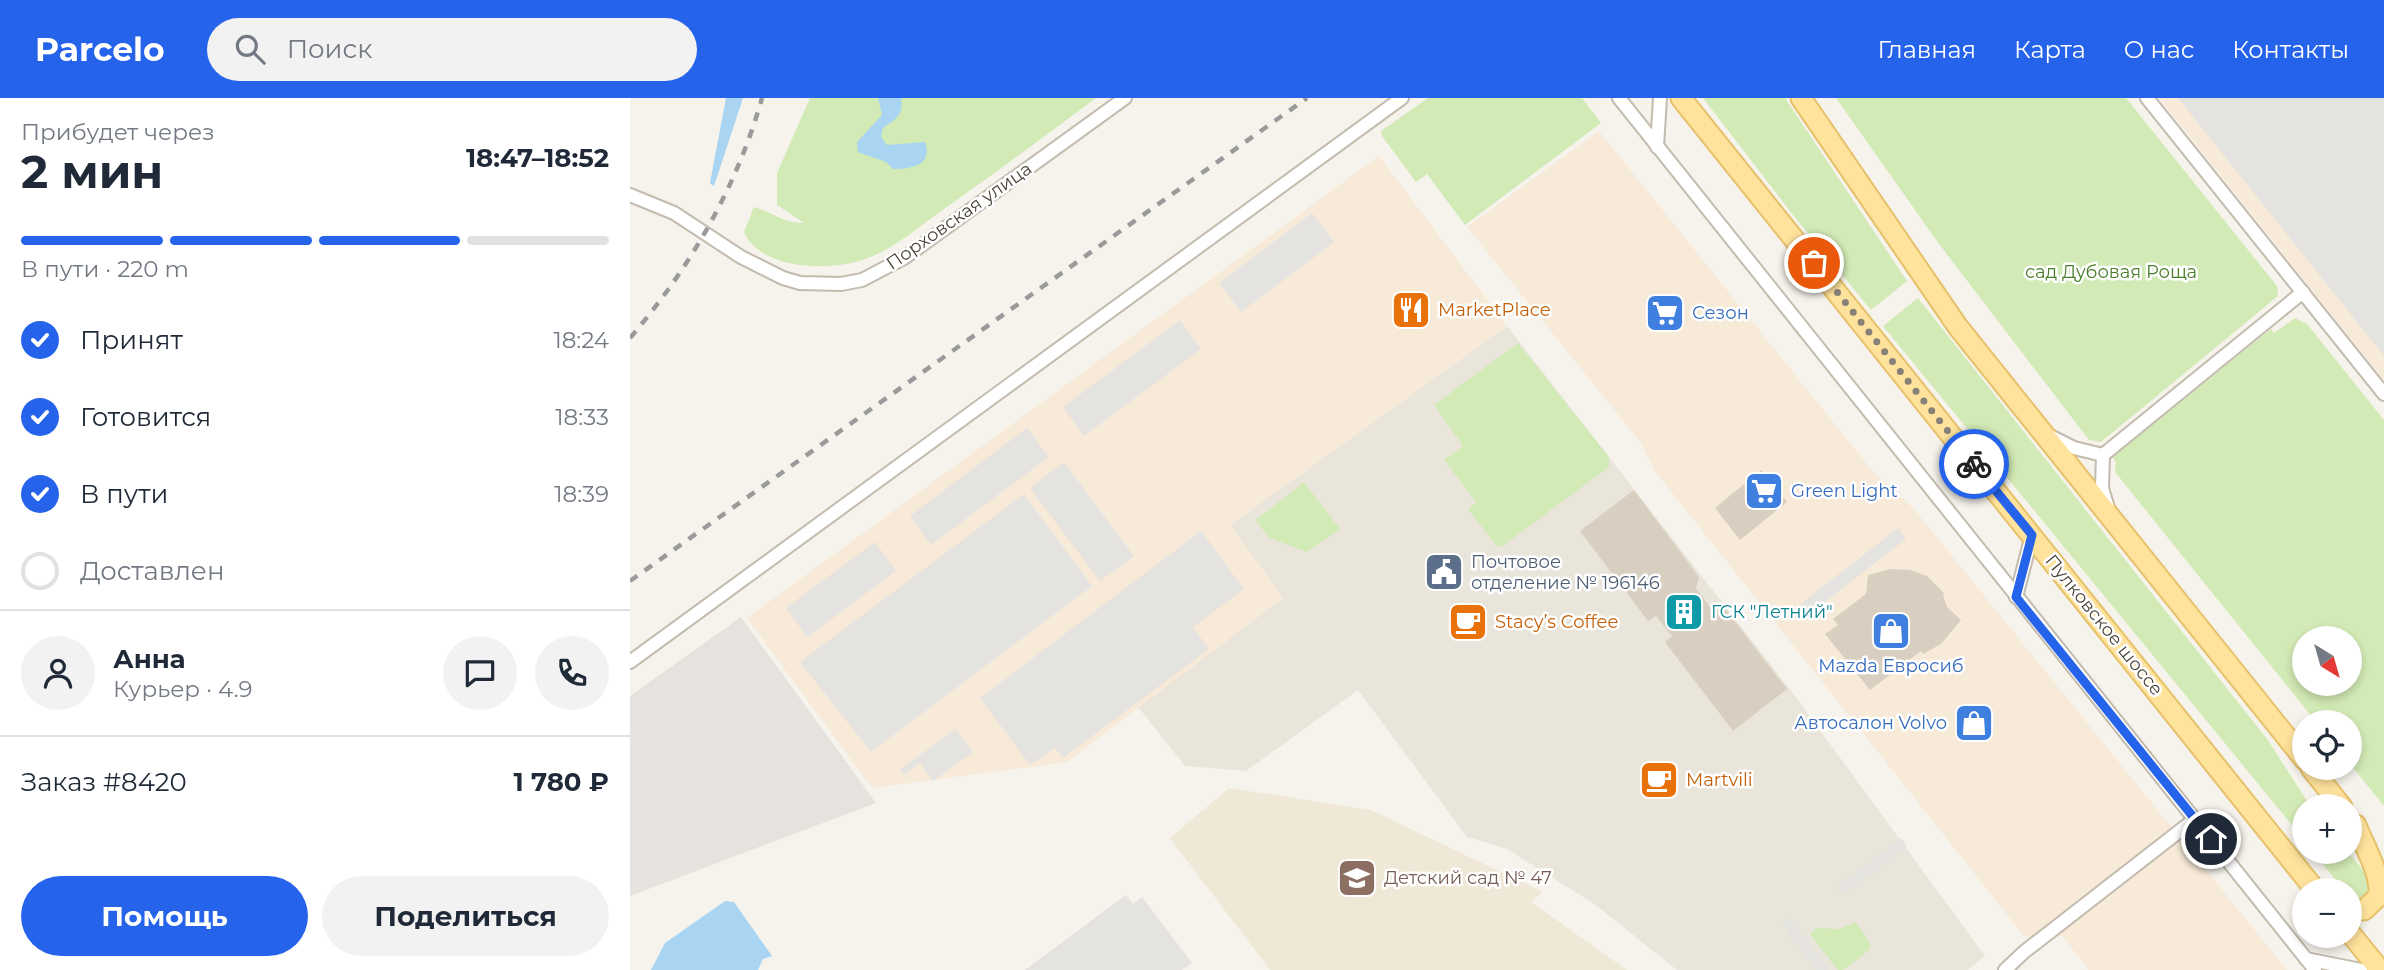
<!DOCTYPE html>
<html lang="ru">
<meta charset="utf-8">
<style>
:root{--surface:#fff;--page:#f2f2f3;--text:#1f2937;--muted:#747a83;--line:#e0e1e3;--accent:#2563eb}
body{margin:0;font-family:Montserrat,sans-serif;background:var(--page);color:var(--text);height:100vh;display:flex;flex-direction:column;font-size:26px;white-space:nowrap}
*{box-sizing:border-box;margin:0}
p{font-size:23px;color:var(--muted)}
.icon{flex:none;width:38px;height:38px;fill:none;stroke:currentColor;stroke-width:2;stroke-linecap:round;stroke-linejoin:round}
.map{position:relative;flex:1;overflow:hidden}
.details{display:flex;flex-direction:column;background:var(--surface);width:630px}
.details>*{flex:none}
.needle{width:46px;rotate:143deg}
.buttons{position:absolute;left:1662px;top:528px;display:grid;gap:14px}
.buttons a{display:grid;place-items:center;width:70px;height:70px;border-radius:50%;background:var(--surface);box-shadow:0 4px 10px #0003;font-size:35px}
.pin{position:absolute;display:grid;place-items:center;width:60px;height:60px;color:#fff;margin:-30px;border:4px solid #fff;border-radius:50%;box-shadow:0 2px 7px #0007}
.courier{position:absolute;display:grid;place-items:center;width:70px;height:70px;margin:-35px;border:5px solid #2563eb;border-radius:50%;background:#fff;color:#222;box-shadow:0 2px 9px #0007}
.overview em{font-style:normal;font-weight:700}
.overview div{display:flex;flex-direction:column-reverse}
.overview{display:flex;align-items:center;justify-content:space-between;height:119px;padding:0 21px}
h1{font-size:46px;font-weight:700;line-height:52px}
.bar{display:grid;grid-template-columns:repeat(4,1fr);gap:10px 7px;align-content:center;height:84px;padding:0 21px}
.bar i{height:9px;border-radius:5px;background:var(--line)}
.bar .active{background:var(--accent)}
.bar p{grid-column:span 4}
.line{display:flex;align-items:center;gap:18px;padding:0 21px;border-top:2px solid var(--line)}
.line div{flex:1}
.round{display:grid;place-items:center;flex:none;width:74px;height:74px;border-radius:37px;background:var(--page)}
ol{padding:0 21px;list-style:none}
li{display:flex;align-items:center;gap:21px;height:77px}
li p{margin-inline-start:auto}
li .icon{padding:7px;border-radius:50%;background:var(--accent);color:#fff;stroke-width:4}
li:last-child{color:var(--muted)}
li i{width:38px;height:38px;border:4px solid var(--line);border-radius:50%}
.primary-button{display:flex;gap:14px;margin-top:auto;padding:14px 21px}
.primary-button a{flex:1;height:80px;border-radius:42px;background:var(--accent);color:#fff;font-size:28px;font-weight:700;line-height:80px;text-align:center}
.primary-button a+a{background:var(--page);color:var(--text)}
header{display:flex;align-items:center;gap:42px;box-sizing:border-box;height:98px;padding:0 35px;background:var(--accent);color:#fff}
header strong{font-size:33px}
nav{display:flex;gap:38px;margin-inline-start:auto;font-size:24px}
.search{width:490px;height:63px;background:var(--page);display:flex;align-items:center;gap:18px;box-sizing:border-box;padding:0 24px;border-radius:38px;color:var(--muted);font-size:26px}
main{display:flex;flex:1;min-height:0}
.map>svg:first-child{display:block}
</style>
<header>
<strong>Parcelo</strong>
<div class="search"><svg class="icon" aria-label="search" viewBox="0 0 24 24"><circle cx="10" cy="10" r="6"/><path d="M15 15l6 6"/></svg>Поиск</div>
<nav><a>Главная</a><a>Карта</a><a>О нас</a><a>Контакты</a></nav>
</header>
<main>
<section class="details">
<div class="overview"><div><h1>2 мин</h1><p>Прибудет через</p></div><em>18:47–18:52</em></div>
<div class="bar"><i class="active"></i><i class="active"></i><i class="active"></i><i></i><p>В пути · 220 m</p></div>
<ol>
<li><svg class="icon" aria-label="check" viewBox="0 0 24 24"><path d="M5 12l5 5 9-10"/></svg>Принят<p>18:24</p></li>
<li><svg class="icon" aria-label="check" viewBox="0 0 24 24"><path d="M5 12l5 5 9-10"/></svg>Готовится<p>18:33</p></li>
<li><svg class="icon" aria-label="check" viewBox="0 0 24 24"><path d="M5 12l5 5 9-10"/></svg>В пути<p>18:39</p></li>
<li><i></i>Доставлен</li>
</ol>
<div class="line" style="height:126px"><a class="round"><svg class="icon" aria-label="person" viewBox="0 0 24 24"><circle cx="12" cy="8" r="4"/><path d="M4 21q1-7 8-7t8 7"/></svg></a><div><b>Анна</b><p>Курьер · 4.9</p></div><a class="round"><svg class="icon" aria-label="chat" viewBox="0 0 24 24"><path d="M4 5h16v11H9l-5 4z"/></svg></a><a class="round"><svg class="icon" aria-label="phone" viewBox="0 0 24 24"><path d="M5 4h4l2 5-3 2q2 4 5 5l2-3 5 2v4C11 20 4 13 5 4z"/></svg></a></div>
<div class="line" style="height:91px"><div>Заказ #8420</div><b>1 780 ₽</b></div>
<div class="primary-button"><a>Помощь</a><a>Поделиться</a></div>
</section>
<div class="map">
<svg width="1754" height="872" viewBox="0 0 1754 872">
<rect width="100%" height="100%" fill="#f6f3ec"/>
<polygon fill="#eae5da" points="877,228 1162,594 1355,858 1338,872 1047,872 966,807 877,751 837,739 728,592 616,673 555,668 508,609 653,500 600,427"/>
<g fill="#f7ead8">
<polygon points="1529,0 1754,0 1754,282"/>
<polygon points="969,33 1241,371 1284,411 1657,872 1459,872 1432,838 1394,838 1024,372 1011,345 837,129"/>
<polygon points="749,58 877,228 600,427 653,500 437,664 242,690 117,520"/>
</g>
<polygon fill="#e6e2dd" points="111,519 246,705 0,798 0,598"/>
<polygon fill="#efe8d6" points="599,690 741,712 913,794 901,804 997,872 640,872 540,740"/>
<g fill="#d2eab5" fill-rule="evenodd">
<path d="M180 0H466C415 38 364 76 311 113 288 130 262 152 235 161 200 174 131 172 114 134L124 109C141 114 156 126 174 125L147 107V75Z"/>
<polygon points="798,0 952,0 971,25 835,127 797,76 786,84 752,38 751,33"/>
<polygon points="1073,0 1155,0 1277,183 1241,212 1167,122"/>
<polygon points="1206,0 1496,0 1647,188 1648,198 1471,344 1459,342 1309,146"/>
<polygon points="1288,200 1637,641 1681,709 1675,709 1675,743 1253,228"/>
<path d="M1665 220 1677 226 1754 322V708L1720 666V625H1687L1485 374 1486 364 1482 359 1641 231 1644 235ZM1675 541H1720V586H1675Z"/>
<polygon points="888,245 979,359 979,369 871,449 866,447 838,411 846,404 814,362 833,348 804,307"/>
<polygon points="674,384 710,431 677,454 639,440 626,422"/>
<path d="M1683 754H1718C1728 767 1753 789 1729 800L1720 798V793L1714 792Z"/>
<polygon points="1226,824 1241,848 1238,853 1213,872 1208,872 1180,836 1187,830 1209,831"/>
</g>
<g fill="#e5e3e0">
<polygon points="1548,0 1754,0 1754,258"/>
<polygon points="682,115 704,144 611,214 589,185"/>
<polygon points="550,222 571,251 454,338 433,309"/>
<polygon points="397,330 419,359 301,447 280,418"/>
<polygon points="434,364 504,458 470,483 400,390"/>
<polygon points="394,396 462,488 241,654 170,564"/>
<polygon points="1268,430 1276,441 1173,521 1164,511"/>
<polygon points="571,433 614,491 563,529 579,551 433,660 425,650 400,667 350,600"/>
<polygon points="245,444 266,473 177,539 156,510"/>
<polygon points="326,631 343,654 303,683 290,665 274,677 270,671"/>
<polygon points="1271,740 1277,748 1213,797 1207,789"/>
<polygon points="496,797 503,806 512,799 562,865 552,872 395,872"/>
<polygon points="1159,819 1199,872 1186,872 1151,825"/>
</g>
<g fill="#a9d4f2">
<polygon points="96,0 113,0 84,88 80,85"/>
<path d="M248 0H271C274 17 266 21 253 30L251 39 257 47 295 44C303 67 282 71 263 71L256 64 228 54 227 44 252 17Z"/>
<polygon points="95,803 104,804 142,858 133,861 128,872 21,872 35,845"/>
</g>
<g fill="#d8cfc1">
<polygon points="1131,372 1157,404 1110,442 1085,410"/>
<polygon points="1004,392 1069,479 1066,490 1080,509 1093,508 1157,591 1103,633 1035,544 1042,538 1026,518 1018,523 950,433"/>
<polygon points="1261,471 1280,472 1297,478 1314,495 1313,497 1317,509 1331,522 1311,546 1293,556 1291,553 1240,592 1195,536 1208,527 1203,521 1236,496 1238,477"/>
</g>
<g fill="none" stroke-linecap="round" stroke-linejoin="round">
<g stroke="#c2bbae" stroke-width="16">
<g id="minor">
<polyline points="989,0 1685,872"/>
<polyline points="1517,0 1754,296"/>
<polyline points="1027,49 1030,0"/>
<polyline points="0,97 44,115 111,159 153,180 170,185 211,186 232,182 274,160 495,0"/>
<polyline points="1418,337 1444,350 1473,357"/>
<polyline points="1478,410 1472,390 1473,357 1673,194"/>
<polyline points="1386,499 1402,437"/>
<polyline points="0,564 772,0"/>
<polyline points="1676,861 1731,872"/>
<polyline points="1375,872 1394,854 1565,721"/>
</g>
</g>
<g stroke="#e6c16a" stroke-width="23">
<g id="primary">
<polyline points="1051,0 1686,793"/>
<polyline points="1171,0 1328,229 1675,662"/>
<polyline points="1681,670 1712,709"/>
<path d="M1720 811 1734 812 1749 798C1751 775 1734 748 1726 727"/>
<polyline points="1720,835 1750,872"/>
</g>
</g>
<use href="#minor" stroke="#fff" stroke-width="12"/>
<use href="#primary" stroke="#ffe39c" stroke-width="19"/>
<g stroke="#9a9a9a" stroke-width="4.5" stroke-dasharray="9 9" stroke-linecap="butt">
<path d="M0 240C60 170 107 89 132 0"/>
<polyline points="0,483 677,0"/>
</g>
</g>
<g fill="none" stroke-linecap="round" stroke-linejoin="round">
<polyline stroke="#878178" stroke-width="7" stroke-dasharray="0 12.6" points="1184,165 1344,366"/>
<polyline stroke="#2563eb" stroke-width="9" points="1344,366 1402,437 1386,499 1581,741"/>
</g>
<defs>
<g id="restaurant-square" transform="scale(2.0125)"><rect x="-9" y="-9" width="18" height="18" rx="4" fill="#e8710a" stroke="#fff"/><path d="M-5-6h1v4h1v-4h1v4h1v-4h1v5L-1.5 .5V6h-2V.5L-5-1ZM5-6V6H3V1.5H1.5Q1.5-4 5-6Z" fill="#fff"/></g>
<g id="supermarket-square" transform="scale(2.0125)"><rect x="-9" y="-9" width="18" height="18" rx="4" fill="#3f7fe0" stroke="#fff"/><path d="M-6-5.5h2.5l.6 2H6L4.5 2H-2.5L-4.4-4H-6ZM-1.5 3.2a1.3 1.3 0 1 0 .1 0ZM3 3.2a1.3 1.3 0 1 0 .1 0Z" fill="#fff"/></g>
<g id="civic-square" transform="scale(2.0125)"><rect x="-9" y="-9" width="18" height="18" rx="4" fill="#5c6f8a" stroke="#fff"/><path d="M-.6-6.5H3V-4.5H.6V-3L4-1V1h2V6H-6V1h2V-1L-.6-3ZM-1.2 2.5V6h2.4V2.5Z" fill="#fff"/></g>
<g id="building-square" transform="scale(2.0125)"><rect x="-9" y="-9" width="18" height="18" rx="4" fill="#0f9aa8" stroke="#fff"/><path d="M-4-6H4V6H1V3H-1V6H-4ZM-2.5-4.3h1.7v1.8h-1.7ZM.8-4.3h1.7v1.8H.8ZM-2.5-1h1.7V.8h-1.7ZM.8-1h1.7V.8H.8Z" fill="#fff"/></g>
<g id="cafe-square" transform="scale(2.0125)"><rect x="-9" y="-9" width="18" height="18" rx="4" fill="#e8710a" stroke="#fff"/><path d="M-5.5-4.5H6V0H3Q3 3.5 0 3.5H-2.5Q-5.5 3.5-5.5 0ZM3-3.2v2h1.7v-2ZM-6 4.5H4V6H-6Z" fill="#fff"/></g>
<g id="shop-square" transform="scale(2.0125)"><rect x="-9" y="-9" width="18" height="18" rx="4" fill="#3f7fe0" stroke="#fff"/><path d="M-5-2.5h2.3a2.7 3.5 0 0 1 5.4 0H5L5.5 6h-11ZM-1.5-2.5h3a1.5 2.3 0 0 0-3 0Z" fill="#fff"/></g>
<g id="school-square" transform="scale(2.0125)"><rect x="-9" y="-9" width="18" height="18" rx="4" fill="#8d6e63" stroke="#fff"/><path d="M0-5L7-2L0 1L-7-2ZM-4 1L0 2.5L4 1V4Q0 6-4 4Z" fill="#fff"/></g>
</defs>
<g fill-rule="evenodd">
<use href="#restaurant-square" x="781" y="212"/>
<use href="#supermarket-square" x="1035" y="215"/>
<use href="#supermarket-square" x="1134" y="393"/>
<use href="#civic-square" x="814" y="474"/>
<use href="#building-square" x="1054" y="514"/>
<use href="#cafe-square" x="838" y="524"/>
<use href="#shop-square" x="1261" y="533"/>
<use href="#shop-square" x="1344" y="625"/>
<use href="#cafe-square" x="1029" y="682"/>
<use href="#school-square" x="727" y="780"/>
</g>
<g text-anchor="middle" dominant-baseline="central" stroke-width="5" stroke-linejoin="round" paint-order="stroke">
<g font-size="18" fill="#4b4439" stroke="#fff">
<text transform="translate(329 118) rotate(-35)">Порховская улица</text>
<text transform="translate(1474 527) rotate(51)">Пулковское шоссе</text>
</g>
<g font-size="18" fill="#4a7f2a" stroke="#fff">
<text x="1481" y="174">сад Дубовая Роща</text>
</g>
<g font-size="18" fill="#c56008" stroke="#fff" text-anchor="start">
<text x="808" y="212">MarketPlace</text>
<text x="865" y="524">Stacy’s Coffee</text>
<text x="1056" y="682">Martvili</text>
</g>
<g font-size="18" fill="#366cbe" stroke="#fff" text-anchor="start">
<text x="1062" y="215">Сезон</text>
<text x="1161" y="393">Green Light</text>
<text x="1261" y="568" text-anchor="middle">Mazda Евросиб</text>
<text x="1317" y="625" text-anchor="end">Автосалон Volvo</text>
</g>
<g font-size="18" fill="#4e5e75" stroke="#fff" text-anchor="start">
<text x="841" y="464">Почтовое<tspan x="841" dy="21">отделение № 196146</tspan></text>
</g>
<g font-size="18" fill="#0d838f" stroke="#fff" text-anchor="start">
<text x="1081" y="514">ГСК "Летний"</text>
</g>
<g font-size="18" fill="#785e54" stroke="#fff" text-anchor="start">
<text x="754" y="780">Детский сад № 47</text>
</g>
</g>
</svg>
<div class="buttons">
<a><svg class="needle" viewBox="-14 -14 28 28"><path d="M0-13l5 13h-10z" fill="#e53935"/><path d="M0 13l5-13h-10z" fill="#747a83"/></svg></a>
<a><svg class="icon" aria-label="locate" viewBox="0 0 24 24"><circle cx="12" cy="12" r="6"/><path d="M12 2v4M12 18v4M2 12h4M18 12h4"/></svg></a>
<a>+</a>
<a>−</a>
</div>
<div class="pin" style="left:1184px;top:165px;background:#ea580c"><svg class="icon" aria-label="bag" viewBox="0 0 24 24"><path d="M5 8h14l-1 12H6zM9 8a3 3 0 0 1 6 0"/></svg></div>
<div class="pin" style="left:1581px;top:741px;background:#1f2937"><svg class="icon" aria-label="home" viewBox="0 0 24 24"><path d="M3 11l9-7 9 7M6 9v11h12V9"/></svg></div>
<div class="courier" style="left:1344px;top:366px"><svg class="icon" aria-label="bike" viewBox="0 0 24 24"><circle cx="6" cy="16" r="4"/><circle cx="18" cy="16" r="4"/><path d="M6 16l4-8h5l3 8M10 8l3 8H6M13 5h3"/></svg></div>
</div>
</main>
